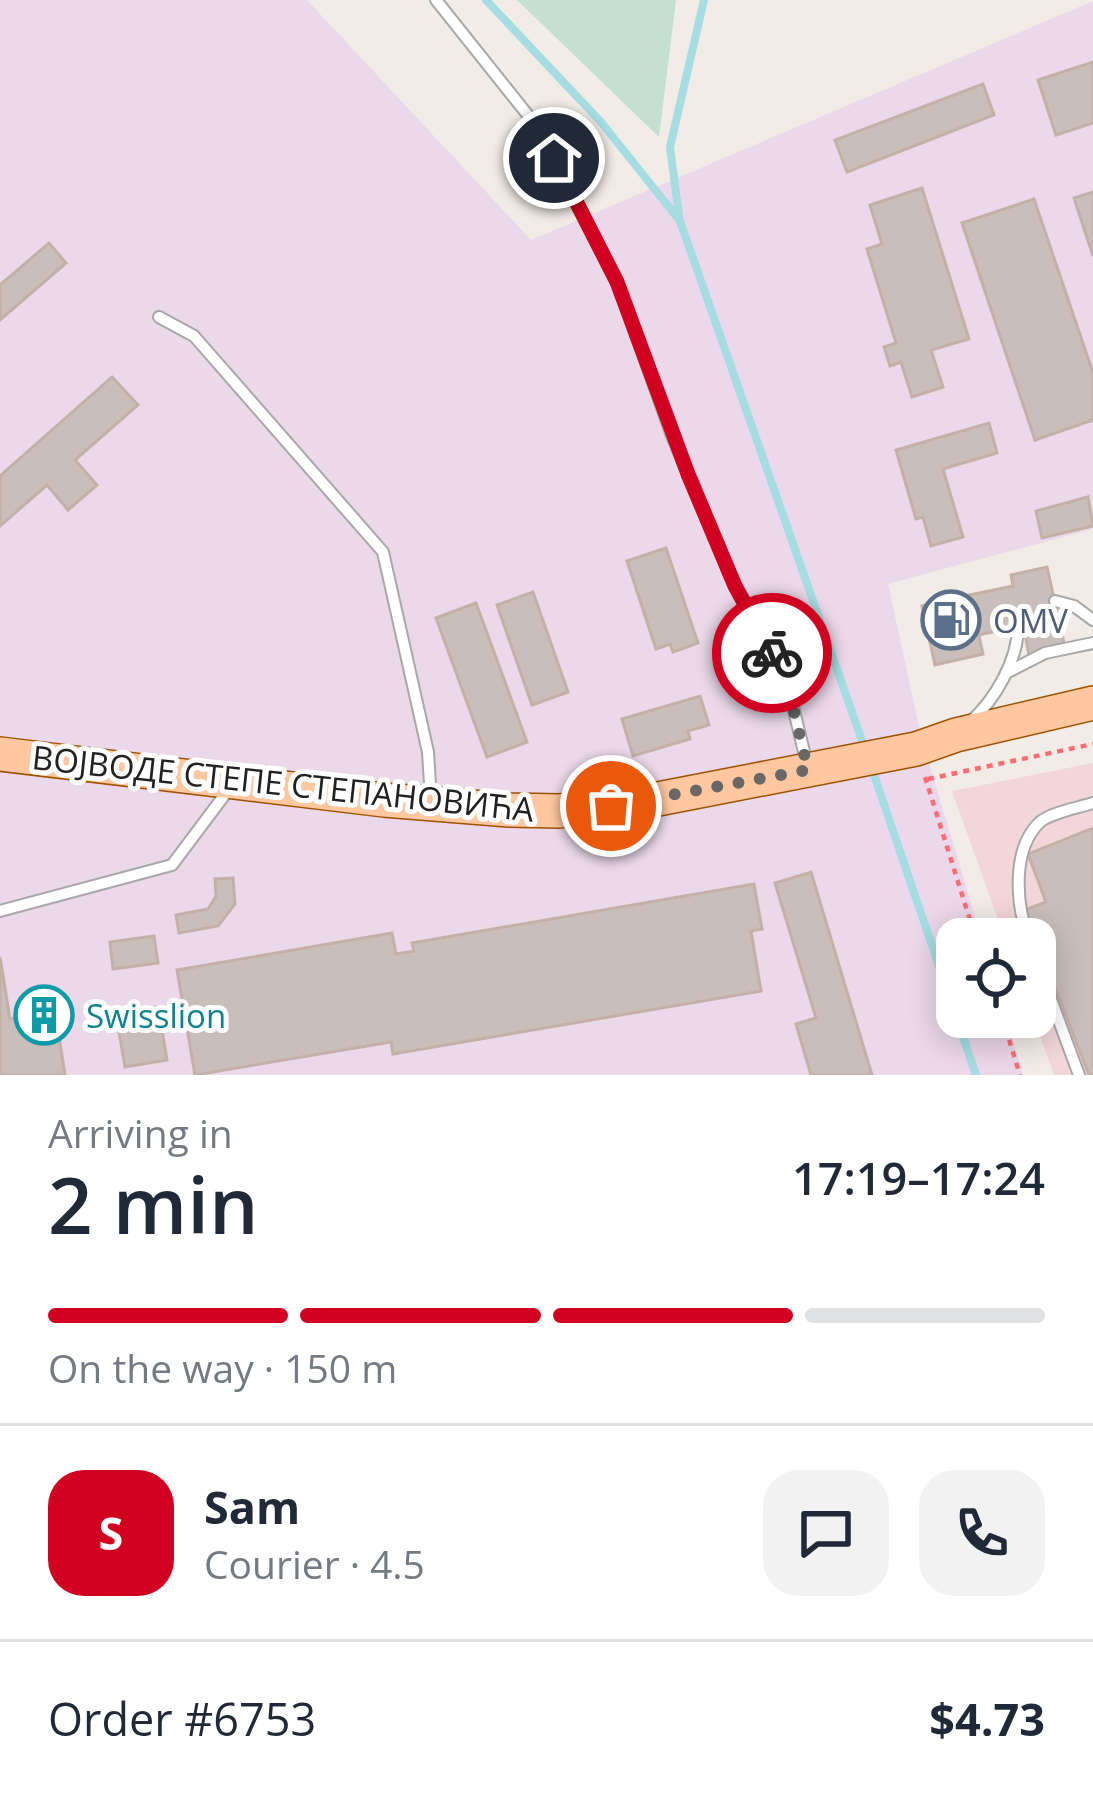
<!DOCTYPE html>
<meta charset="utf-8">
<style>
:root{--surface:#fff;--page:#f2f2f3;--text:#1f2937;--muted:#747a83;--line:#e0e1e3;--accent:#d20020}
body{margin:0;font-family:"Open Sans",sans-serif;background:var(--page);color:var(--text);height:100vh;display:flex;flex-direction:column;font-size:45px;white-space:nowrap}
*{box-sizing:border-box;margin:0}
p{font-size:39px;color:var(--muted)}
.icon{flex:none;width:66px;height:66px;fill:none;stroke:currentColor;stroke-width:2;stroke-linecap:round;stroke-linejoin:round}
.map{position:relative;height:1075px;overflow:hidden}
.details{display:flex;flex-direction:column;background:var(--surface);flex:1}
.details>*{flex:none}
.buttons{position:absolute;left:936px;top:918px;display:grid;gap:24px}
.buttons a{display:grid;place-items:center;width:120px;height:120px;border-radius:24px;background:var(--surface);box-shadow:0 6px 30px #0003;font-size:60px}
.pin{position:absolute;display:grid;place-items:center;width:102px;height:102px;color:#fff;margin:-51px;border:6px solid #fff;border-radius:50%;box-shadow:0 3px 12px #0007}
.courier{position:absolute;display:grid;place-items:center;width:120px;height:120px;margin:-60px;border:9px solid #d20020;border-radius:50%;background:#fff;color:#222;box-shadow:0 3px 15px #0007}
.headline em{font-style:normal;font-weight:600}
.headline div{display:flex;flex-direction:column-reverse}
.headline{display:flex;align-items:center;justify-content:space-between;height:204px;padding:0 48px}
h1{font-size:78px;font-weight:600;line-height:90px}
.bar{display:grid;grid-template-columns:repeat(4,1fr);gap:18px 12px;align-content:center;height:144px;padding:0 48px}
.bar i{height:15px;border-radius:9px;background:var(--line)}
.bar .selected{background:var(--accent)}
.bar p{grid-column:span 4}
.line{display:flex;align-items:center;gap:30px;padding:0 48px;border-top:3px solid var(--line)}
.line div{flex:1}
.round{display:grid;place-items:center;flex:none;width:126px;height:126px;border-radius:36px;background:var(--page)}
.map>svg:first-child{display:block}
</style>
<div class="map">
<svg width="1093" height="1075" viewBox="0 0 1093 1075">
<rect width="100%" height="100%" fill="#f2ece7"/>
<polygon fill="#f3d6d9" points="1093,763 1093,1075 1054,1075 1033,1017 1035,939 1005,939 952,791"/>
<polygon fill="#ebd8ea" points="0,0 307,0 531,240 1093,1 1093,529 888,584 922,740 982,939 957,939 957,1017 1006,1017 1023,1075 0,1075"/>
<polygon fill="#c3e1ce" points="517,0 676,0 659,137"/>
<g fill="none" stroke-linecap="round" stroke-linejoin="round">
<g stroke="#a5dde2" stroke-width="8">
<polyline points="486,0 601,122 680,221 866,752"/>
<polyline points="679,216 670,147 704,0"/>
<polyline points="871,766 976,1075"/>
</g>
</g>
<g fill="#cabeba" stroke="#c5b0a8" stroke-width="3">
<polygon points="1093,62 1093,123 1056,135 1038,80"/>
<polygon points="983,84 994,115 847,172 835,140"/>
<polygon points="922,188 969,339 931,350 943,387 912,397 901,362 890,366 884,347 896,343 867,249 882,244 870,205"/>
<polygon points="1093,192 1093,256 1074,198"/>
<polygon points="1034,199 1093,373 1093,420 1035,440 962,223"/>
<polygon points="49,243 66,263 0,320 0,285"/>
<polygon points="112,377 138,405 75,460 97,485 68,510 47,485 0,526 0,476"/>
<polygon points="989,423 997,453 943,469 963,537 931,546 923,517 916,519 896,450"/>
<polygon points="1088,497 1093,526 1042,538 1036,511"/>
<polygon points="666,548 698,643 673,652 670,644 656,649 627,561"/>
<polygon points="1047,567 1065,647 1029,655 1023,625 979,635 970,595 1013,586 1011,575"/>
<polygon points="533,592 568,692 532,705 497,605"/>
<polygon points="970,595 983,654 935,665 922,606"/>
<polygon points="476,603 527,742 487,757 436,618"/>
<polygon points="700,696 709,725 688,731 690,739 633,756 622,719"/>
<polygon points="1093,828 1093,1075 1089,1075 1025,910 1046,902 1028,854"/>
<polygon points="811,872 872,1075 811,1075 796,1024 816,1018 775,883"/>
<polygon points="233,878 235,904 218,926 179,933 176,915 208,909 216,896 215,879"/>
<polygon points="754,884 762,929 751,931 761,991 393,1054 391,1042 195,1075 177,970 392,933 396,954 414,951 412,943"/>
<polygon points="154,936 158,963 113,969 110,942"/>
<polygon points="0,957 10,1019 55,1011 65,1075 0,1075"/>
<polygon points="158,1007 167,1060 125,1067 116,1014"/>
</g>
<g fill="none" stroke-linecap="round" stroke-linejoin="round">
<g stroke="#a8a8a8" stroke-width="14">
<g id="service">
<polyline points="436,0 535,124 617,282 672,436 735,586 786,678 808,768"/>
<polyline points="159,317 194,336 383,552 428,752 431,800"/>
<polyline points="1055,601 1074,606 1093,620"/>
<polyline points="1006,673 1045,653 1093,643"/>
<path d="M970 722C995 700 1018 660 1018 626"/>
<polyline points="0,911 172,865 229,789"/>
<path d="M1029 939C1016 906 1011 849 1040 822 1052 812 1078 808 1093 803"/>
<polyline points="1035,956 1079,1075"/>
</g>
</g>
<g stroke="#9e5200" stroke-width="36">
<polyline id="primary" points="0,754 384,800 509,810 559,811 658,799 916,749 956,735 1093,703"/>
</g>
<g stroke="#ff6b72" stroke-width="4.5" stroke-dasharray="6 6" stroke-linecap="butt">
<polyline points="925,777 976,939"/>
<polyline points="928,779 1093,744"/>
<polyline points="1002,1017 1020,1075"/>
</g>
<use href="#service" stroke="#fff" stroke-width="10"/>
<use href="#primary" stroke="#ffc79f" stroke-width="33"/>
</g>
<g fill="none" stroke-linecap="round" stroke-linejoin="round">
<polyline stroke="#6a6866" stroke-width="12" stroke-dasharray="0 21.6" points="611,806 808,770 786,678 772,653"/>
<polyline stroke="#d20020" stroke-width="15" points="554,158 617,282 688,474 735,586 772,653"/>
</g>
<defs>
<g id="fuel-ring" transform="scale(3)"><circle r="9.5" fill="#fff" stroke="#5c6f8a" stroke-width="1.5"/><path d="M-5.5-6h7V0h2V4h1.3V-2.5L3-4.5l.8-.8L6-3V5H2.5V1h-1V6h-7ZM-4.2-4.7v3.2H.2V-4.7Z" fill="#5c6f8a"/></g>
<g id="building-ring" transform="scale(3)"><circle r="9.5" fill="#fff" stroke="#0f9aa8" stroke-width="1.5"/><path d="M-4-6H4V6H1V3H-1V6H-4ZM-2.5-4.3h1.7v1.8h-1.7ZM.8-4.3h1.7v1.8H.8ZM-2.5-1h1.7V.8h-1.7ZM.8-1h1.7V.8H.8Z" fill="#0f9aa8"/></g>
</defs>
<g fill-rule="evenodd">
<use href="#fuel-ring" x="951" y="620"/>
<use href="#building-ring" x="44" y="1015"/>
</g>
<g text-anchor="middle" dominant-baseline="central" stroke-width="10" stroke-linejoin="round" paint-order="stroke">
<g font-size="33" fill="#4e5e75" stroke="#fff" text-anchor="start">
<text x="993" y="620">OMV</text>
</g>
<g font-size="33" fill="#212121" stroke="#fff">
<text transform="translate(283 783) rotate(6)">ВОЈВОДЕ СТЕПЕ СТЕПАНОВИЋА</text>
</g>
<g font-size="33" fill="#0d838f" stroke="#fff" text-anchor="start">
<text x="86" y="1015">Swisslion</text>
</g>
</g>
</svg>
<div class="buttons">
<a><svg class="icon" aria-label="locate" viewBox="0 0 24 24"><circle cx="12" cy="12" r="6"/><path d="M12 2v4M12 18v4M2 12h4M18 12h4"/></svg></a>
</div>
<div class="pin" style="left:611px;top:806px;background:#ea580c"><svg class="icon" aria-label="bag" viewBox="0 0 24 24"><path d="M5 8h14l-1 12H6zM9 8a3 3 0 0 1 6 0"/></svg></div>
<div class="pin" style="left:554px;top:158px;background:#1f2937"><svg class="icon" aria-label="home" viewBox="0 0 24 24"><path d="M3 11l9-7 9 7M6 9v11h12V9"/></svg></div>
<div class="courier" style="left:772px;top:653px"><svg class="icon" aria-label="bike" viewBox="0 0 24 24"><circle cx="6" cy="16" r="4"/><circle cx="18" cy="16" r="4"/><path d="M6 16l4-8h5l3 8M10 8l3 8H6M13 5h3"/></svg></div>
</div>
<section class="details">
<div class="headline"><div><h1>2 min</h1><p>Arriving in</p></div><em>17:19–17:24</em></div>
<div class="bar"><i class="selected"></i><i class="selected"></i><i class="selected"></i><i></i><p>On the way · 150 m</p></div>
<div class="line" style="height:216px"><b class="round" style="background:var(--accent);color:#fff">S</b><div><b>Sam</b><p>Courier · 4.5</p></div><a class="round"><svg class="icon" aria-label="chat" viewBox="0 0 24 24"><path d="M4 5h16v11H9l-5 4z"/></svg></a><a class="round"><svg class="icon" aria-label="phone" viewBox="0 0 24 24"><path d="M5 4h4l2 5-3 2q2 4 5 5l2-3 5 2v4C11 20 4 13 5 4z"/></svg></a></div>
<div class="line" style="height:156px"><div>Order #6753</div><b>$4.73</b></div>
</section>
